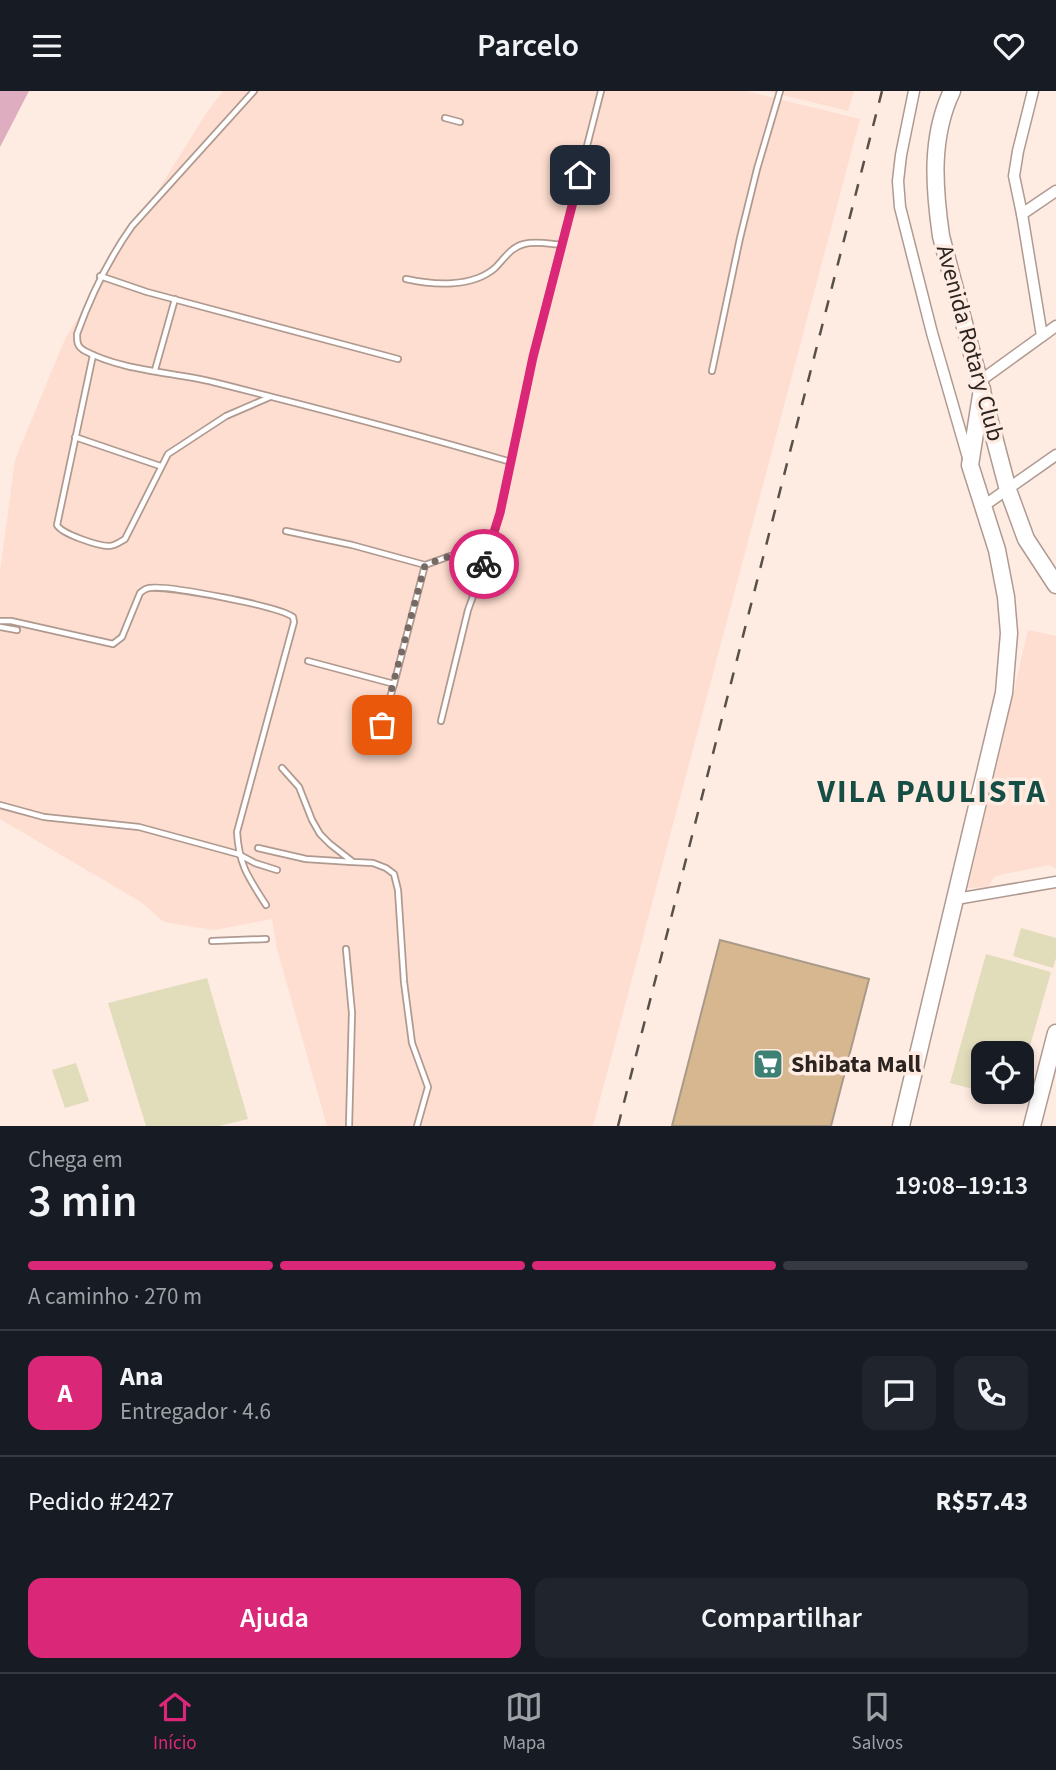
<!DOCTYPE html>
<html lang="pt">
<meta charset="utf-8">
<style>
:root{--surface:#171b24;--page:#20242c;--text:#f1f3f6;--muted:#9ea1a6;--line:#363941;--accent:#db2777}
body{margin:0;font-family:"Source Sans 3",sans-serif;background:var(--page);color:var(--text);height:100vh;display:flex;flex-direction:column;font-size:26px;white-space:nowrap}
*{box-sizing:border-box;margin:0}
p{font-size:23px;color:var(--muted)}
.icon{flex:none;width:38px;height:38px;fill:none;stroke:currentColor;stroke-width:2;stroke-linecap:round;stroke-linejoin:round}
.map{position:relative;height:1035px;overflow:hidden}
.panel{display:flex;flex-direction:column;background:var(--surface);flex:1}
.panel>*{flex:none}
.fabs{position:absolute;left:971px;top:950px;display:grid;gap:14px}
.fabs a{display:grid;place-items:center;width:63px;height:63px;border-radius:14px;background:var(--surface);box-shadow:0 4px 10px #0003;font-size:35px}
.pin{position:absolute;display:grid;place-items:center;width:60px;height:60px;color:#fff;margin:-30px;border-radius:14px;box-shadow:0 4px 10px #0006}
.courier{position:absolute;display:grid;place-items:center;width:70px;height:70px;margin:-35px;border:5px solid #db2777;border-radius:50%;background:#fff;color:#222;box-shadow:0 2px 9px #0007}
.headline em{font-style:normal;font-weight:600}
.headline div{display:flex;flex-direction:column-reverse}
.headline{display:flex;align-items:center;justify-content:space-between;height:119px;padding:0 28px}
h1{font-size:46px;font-weight:600;line-height:52px}
.bar{display:grid;grid-template-columns:repeat(4,1fr);gap:10px 7px;align-content:center;height:84px;padding:0 28px}
.bar i{height:9px;border-radius:5px;background:var(--line)}
.bar .current{background:var(--accent)}
.bar p{grid-column:span 4}
.line{display:flex;align-items:center;gap:18px;padding:0 28px;border-top:2px solid var(--line)}
.line div{flex:1}
.round{display:grid;place-items:center;flex:none;width:74px;height:74px;border-radius:14px;background:var(--page)}
.button{display:flex;gap:14px;margin-top:auto;padding:14px 28px}
.button a{flex:1;height:80px;border-radius:14px;background:var(--accent);color:#fff;font-size:28px;font-weight:600;line-height:80px;text-align:center}
.button a+a{background:var(--page);color:var(--text)}
header{display:flex;justify-content:space-between;align-items:center;height:91px;padding:0 28px;background:var(--surface);font-size:32px;font-weight:600}
.tabs{display:flex;justify-content:space-around;align-items:center;height:98px;border-top:2px solid var(--line);background:var(--surface);font-size:19px;color:var(--muted)}
.tabs a{display:grid;justify-items:center;gap:4px}
.tabs .current{color:var(--accent)}
.map>svg:first-child{display:block}
</style>
<header><svg class="icon" aria-label="menu" viewBox="0 0 24 24"><path d="M4 6h16M4 12h16M4 18h16"/></svg>Parcelo<svg class="icon" aria-label="heart" viewBox="0 0 24 24"><path d="M12 20l-8-8c-3-5 5-10 8-4 3-6 11-1 8 4z"/></svg></header>
<div class="map">
<svg width="1056" height="1035" viewBox="0 0 1056 1035">
<rect width="100%" height="100%" fill="#feebe2"/>
<g fill="#feded0">
<polygon points="223,0 746,0 860,28 593,1035 327,1035 277,858 272,828 214,839 164,831 141,811 0,728 0,481 15,369 65,248 207,21"/>
<polygon points="767,0 854,0 848,20"/>
<polygon points="1028,539 1056,545 1056,778 1049,774 995,785 988,796 968,797"/>
</g>
<g fill="#e1dcba">
<polygon points="1021,837 1056,847 1056,867 1053,877 1013,865"/>
<polygon points="986,863 1051,881 1022,983 1022,962 984,962 984,1001 950,992"/>
<polygon points="207,887 248,1028 219,1035 146,1035 108,912"/>
<polygon points="76,972 89,1010 65,1017 52,979"/>
</g>
<polygon fill="#dfadc0" points="0,0 29,0 0,56"/>
<polygon fill="#d7b790" stroke="#a89a88" stroke-width="2" points="720,849 869,888 831,1035 672,1035"/>
<g fill="none" stroke-linecap="round" stroke-linejoin="round">
<g stroke="#b09a90" stroke-width="8">
<g id="service">
<path d="M254 0 132 135C108 169 91 204 77 243 77 251 77 256 85 260 123 280 172 281 213 291 313 316 413 342 511 371"/>
<polyline points="445,27 460,31"/>
<polyline points="100,185 147,201 398,268"/>
<path d="M406 188C433 194 472 197 495 177 504 168 511 156 524 153 536 150 550 153 562 154"/>
<path d="M93 264 57 434C62 443 98 455 109 455 115 455 120 451 125 448L168 363 226 325 270 306"/>
<polyline points="155,279 175,208"/>
<polyline points="712,280 740,147 757,78 780,0"/>
<polyline points="75,346 160,375"/>
<polyline points="286,440 352,454 425,474 450,465 484,475 468,519 441,630"/>
<polyline points="484,475 500,422 533,266 601,0"/>
<path d="M0 530H11L113 553 122 546 140 502C144 499 144 498 149 497 168 494 278 515 293 526L294 531 237 741C239 774 248 786 266 814"/>
<polyline points="0,536 17,539"/>
<polyline points="308,570 394,593 425,474"/>
<polyline points="376,654 394,593"/>
<polyline points="282,677 299,696 312,729 320,743 330,753 353,771 373,772 386,777 394,783 398,799 404,891 412,952 428,996 417,1035"/>
<polyline points="0,714 44,726 139,736 238,763 255,772 277,779"/>
<polyline points="258,757 306,768 352,771"/>
<polyline points="212,850 266,848"/>
<polyline points="346,858 352,922 349,1035"/>
</g>
</g>
<g stroke="#b09a90" stroke-width="13">
<g id="minor">
<polyline points="914,0 901,64 898,90 900,116 932,242 969,370"/>
<polyline points="1033,0 1018,60 1014,85 1022,123 1042,245"/>
<polyline points="1022,123 1056,100"/>
<polyline points="980,290 1056,235"/>
<polyline points="982,416 1056,364"/>
<polyline points="956,808 1056,791"/>
</g>
</g>
<g stroke="#b09a90" stroke-width="19">
<g id="primary">
<path d="M952 0C930 46 934 96 941 145L1008 399 1026 448 1056 494"/>
<polyline points="901,1035 1004,602 1009,542 1006,506 997,459 970,374 982,298"/>
<polyline points="1032,1035 1056,942"/>
</g>
</g>
<use href="#service" stroke="#fff" stroke-width="4.5"/>
<use href="#minor" stroke="#fff" stroke-width="10"/>
<use href="#primary" stroke="#fff" stroke-width="16"/>
<polyline stroke="#5a504a" stroke-width="2.5" stroke-dasharray="12 12" stroke-linecap="butt" points="618,1035 882,0"/>
</g>
<g fill="none" stroke-linecap="round" stroke-linejoin="round">
<polyline stroke="#766a64" stroke-width="7" stroke-dasharray="0 12.6" points="382,634 425,474 450,465 484,473"/>
<polyline stroke="#db2777" stroke-width="9" points="484,473 500,422 533,266 580,84"/>
</g>
<defs>
<g id="supermarket-square" transform="scale(1.575)"><rect x="-9" y="-9" width="18" height="18" rx="4" fill="#3d8174" stroke="#feebe2"/><path d="M-6-5.5h2.5l.6 2H6L4.5 2H-2.5L-4.4-4H-6ZM-1.5 3.2a1.3 1.3 0 1 0 .1 0ZM3 3.2a1.3 1.3 0 1 0 .1 0Z" fill="#fff"/></g>
</defs>
<g fill-rule="evenodd">
<use href="#supermarket-square" x="768" y="973"/>
</g>
<g text-anchor="middle" dominant-baseline="central" stroke-width="7" stroke-linejoin="round" paint-order="stroke">
<g font-size="24" fill="#2c2420" stroke="#feebe2">
<text transform="translate(970 252) rotate(75)">Avenida Rotary Club</text>
</g>
<g font-size="24" font-weight="bold" fill="#2c2420" stroke="#feebe2" text-anchor="start">
<text x="791" y="973">Shibata Mall</text>
</g>
<g font-size="32" font-weight="bold" letter-spacing="2" fill="#154e44" stroke="#feebe2">
<text x="932" y="701">VILA PAULISTA</text>
</g>
</g>
</svg>
<div class="fabs">
<a><svg class="icon" aria-label="locate" viewBox="0 0 24 24"><circle cx="12" cy="12" r="6"/><path d="M12 2v4M12 18v4M2 12h4M18 12h4"/></svg></a>
</div>
<div class="pin" style="left:382px;top:634px;background:#ea580c"><svg class="icon" aria-label="bag" viewBox="0 0 24 24"><path d="M5 8h14l-1 12H6zM9 8a3 3 0 0 1 6 0"/></svg></div>
<div class="pin" style="left:580px;top:84px;background:#1f2937"><svg class="icon" aria-label="home" viewBox="0 0 24 24"><path d="M3 11l9-7 9 7M6 9v11h12V9"/></svg></div>
<div class="courier" style="left:484px;top:473px"><svg class="icon" aria-label="bike" viewBox="0 0 24 24"><circle cx="6" cy="16" r="4"/><circle cx="18" cy="16" r="4"/><path d="M6 16l4-8h5l3 8M10 8l3 8H6M13 5h3"/></svg></div>
</div>
<section class="panel">
<div class="headline"><div><h1>3 min</h1><p>Chega em</p></div><em>19:08–19:13</em></div>
<div class="bar"><i class="current"></i><i class="current"></i><i class="current"></i><i></i><p>A caminho · 270 m</p></div>
<div class="line" style="height:126px"><b class="round" style="background:var(--accent);color:#fff">A</b><div><b>Ana</b><p>Entregador · 4.6</p></div><a class="round"><svg class="icon" aria-label="chat" viewBox="0 0 24 24"><path d="M4 5h16v11H9l-5 4z"/></svg></a><a class="round"><svg class="icon" aria-label="phone" viewBox="0 0 24 24"><path d="M5 4h4l2 5-3 2q2 4 5 5l2-3 5 2v4C11 20 4 13 5 4z"/></svg></a></div>
<div class="line" style="height:91px"><div>Pedido #2427</div><b>R$57.43</b></div>
<div class="button"><a>Ajuda</a><a>Compartilhar</a></div>
</section>
<nav class="tabs">
<a class="current"><svg class="icon" aria-label="home" viewBox="0 0 24 24"><path d="M3 11l9-7 9 7M6 9v11h12V9"/></svg>Início</a>
<a><svg class="icon" aria-label="map" viewBox="0 0 24 24"><path d="M3 6l6-2 6 2 6-2v14l-6 2-6-2-6 2zM9 4v14M15 6v14"/></svg>Mapa</a>
<a><svg class="icon" aria-label="saved" viewBox="0 0 24 24"><path d="M7 4h10v16l-5-4-5 4z"/></svg>Salvos</a>
</nav>
